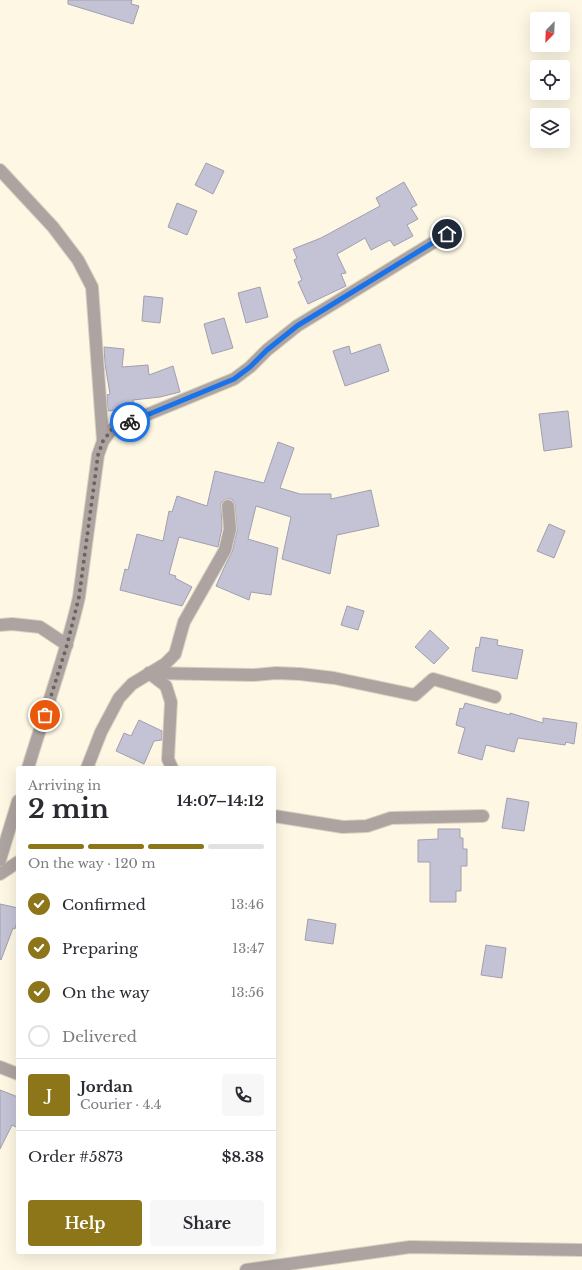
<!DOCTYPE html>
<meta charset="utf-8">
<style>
:root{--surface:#fff;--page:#f7f7f7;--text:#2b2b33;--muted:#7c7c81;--line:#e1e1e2;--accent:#8d7519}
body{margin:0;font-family:"Libre Baskerville",serif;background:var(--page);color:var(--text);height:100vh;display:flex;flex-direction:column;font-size:15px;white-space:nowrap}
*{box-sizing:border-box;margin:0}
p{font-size:13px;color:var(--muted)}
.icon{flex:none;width:22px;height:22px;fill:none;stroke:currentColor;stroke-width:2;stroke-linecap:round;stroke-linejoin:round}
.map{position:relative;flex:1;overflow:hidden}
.sheet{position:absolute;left:16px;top:766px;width:260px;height:488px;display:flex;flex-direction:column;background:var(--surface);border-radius:4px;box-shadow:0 4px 16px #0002}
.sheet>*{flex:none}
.needle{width:26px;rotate:203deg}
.fabs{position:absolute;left:530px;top:12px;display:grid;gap:8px}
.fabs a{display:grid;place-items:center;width:40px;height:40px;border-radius:4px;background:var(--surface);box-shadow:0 4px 16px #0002;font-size:20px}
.pin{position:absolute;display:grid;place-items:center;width:34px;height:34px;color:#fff;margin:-17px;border:2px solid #fff;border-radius:50%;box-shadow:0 1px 4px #0007}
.courier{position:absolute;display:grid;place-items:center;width:40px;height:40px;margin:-20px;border:3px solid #1a73e8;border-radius:50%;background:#fff;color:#222;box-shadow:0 1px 5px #0007}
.head em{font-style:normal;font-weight:800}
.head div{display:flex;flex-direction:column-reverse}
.head{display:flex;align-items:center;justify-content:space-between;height:68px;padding:0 12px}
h1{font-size:26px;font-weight:800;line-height:30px}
.bar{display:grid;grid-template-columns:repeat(4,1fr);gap:6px 4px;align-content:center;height:48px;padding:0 12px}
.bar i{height:5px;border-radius:3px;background:var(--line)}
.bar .current{background:var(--accent)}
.bar p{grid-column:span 4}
.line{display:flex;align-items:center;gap:10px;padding:0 12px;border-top:1px solid var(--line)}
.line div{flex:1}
.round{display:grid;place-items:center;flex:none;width:42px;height:42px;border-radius:4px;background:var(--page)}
ol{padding:0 12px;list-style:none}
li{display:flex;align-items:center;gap:12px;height:44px}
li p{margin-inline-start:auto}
li .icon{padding:4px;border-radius:50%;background:var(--accent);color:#fff;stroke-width:4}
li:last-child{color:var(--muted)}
li i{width:22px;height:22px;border:2px solid var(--line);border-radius:50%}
.primary-button{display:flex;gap:8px;margin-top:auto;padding:8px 12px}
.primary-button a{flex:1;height:46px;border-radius:4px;background:var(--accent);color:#fff;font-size:16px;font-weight:800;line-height:46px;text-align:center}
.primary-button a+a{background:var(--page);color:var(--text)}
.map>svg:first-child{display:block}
</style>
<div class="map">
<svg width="582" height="1270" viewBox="0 0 582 1270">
<rect width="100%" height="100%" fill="#fdf7e4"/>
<g fill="#c4c2d5" stroke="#a19fb0">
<polygon points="68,0 132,0 131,4 139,6 133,24 68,4"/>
<polygon points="206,163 224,171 213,194 195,185"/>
<polygon points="404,182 417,205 411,208 418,219 407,225 413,236 394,246 390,240 371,250 365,238 337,254 346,273 341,274 346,286 308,304 298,282 302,280 294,260 297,258 293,249 321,238 380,206 376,198"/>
<polygon points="177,203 197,211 187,235 168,227"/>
<polygon points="260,287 268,317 246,323 238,293"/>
<polygon points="144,296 163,298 160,323 142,321"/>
<polygon points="224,318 233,348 212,354 204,324"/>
<polygon points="380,344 389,371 345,386 333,351 349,346 351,354"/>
<polygon points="104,347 124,349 122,367 148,365 149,375 173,366 180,392 160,397 133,400 134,408 108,411 107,395 110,394 105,364"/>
<polygon points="568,411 572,447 544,451 539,414"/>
<polygon points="278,442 294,448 280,488 300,494 331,494 331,499 371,490 379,526 337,535 330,574 282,559 291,517 256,506 248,539 278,548 271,595 251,592 249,600 216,586 224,568 232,552 237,531 235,505 232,499 228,499 224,500 221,503 222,528 218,547 179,537 169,574 176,576 175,578 192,587 182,606 120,590 125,569 128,570 137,534 163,541 169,511 172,512 177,496 207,506 215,471 264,483"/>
<polygon points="549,524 565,531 554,558 537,551"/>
<polygon points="347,606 364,611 358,630 341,625"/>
<polygon points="430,630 449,648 434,664 415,647"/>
<polygon points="481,637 498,640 497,645 523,650 517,679 472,671 476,647 479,648"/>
<polygon points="465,703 510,715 510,713 543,723 543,718 577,723 574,744 566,742 565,745 518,738 514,752 486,745 482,760 458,753 465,728 456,725 460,708 463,709"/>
<polygon points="139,720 162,731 162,740 154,741 144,764 116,751 124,733 131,736"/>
<polygon points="507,798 529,802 524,831 502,828"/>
<polygon points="438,829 460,829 460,838 463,838 463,849 467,849 467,866 461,866 461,891 456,891 456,902 430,902 430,862 418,862 418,840 438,839"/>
<polygon points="0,904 18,908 18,917 15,929 13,928 1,960 0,959"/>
<polygon points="308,919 336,924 333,944 305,940"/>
<polygon points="486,945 506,948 502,978 481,975"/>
<polygon points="0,1090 18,1097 18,1128 12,1125 0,1149"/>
</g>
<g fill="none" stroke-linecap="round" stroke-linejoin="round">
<g stroke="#d9d3c2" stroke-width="14">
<g id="minor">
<polyline points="0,170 53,227 78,260 92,287 103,441"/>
<polyline points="0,625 12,624 40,627 67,645"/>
<polyline points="149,673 254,675 276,673 300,674 334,678 415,695 433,679 495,697"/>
<polyline points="149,673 166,686 171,702 168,759 172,768"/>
<path d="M28 768C45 711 66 655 79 597L98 455 103 441 112 429 234 379 250 367 267 350 297 326 447 234"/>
<polyline points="87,768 101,732 119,698 132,684 165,664 175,654 184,622 225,550 230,529 228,506"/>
<polyline points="274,816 343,827 367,826 391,818 483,816"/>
<polyline points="0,860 18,801"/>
<polyline points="0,874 18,862"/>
<polyline points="0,1067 18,1074"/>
<polyline points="246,1270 410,1247 582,1250"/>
</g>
</g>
<use href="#minor" stroke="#ada4a1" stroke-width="12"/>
</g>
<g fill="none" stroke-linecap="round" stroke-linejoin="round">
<polyline stroke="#69665b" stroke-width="4" stroke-dasharray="0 7.2" points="45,715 67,645 79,597 98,455 103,441 112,429 130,422"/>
<polyline stroke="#1a73e8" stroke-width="5" points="130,422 234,379 250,367 267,350 297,326 447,234"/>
</g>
</svg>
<div class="fabs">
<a><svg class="needle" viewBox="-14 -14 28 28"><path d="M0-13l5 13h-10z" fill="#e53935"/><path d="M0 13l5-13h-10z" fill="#7c7c81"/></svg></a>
<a><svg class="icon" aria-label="locate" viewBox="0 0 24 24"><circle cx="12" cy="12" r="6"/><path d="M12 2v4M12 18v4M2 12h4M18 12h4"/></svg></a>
<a><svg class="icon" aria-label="layers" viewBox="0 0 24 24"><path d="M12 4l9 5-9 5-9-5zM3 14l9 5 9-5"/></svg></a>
</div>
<div class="pin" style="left:45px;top:715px;background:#ea580c"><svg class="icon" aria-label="bag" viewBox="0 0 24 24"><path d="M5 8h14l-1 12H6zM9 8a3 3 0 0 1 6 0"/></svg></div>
<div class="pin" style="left:447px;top:234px;background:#1f2937"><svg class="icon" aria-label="home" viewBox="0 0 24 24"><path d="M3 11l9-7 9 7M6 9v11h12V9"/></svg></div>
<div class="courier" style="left:130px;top:422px"><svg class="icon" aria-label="bike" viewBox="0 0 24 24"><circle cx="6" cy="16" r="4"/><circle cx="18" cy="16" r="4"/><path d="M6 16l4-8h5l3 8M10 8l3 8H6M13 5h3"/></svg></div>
<section class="sheet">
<div class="head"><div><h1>2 min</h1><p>Arriving in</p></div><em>14:07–14:12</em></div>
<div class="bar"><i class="current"></i><i class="current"></i><i class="current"></i><i></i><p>On the way · 120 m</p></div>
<ol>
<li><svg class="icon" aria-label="check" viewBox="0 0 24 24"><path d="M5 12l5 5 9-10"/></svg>Confirmed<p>13:46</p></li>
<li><svg class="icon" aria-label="check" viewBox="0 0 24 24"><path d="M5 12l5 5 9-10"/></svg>Preparing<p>13:47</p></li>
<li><svg class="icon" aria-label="check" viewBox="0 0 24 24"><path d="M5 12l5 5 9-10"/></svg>On the way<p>13:56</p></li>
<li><i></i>Delivered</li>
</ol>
<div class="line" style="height:72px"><b class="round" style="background:var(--accent);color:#fff">J</b><div><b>Jordan</b><p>Courier · 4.4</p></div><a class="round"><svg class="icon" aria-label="phone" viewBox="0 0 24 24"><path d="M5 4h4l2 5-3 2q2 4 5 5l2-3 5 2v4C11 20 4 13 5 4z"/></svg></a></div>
<div class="line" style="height:52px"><div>Order #5873</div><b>$8.38</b></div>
<div class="primary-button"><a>Help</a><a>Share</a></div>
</section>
</div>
